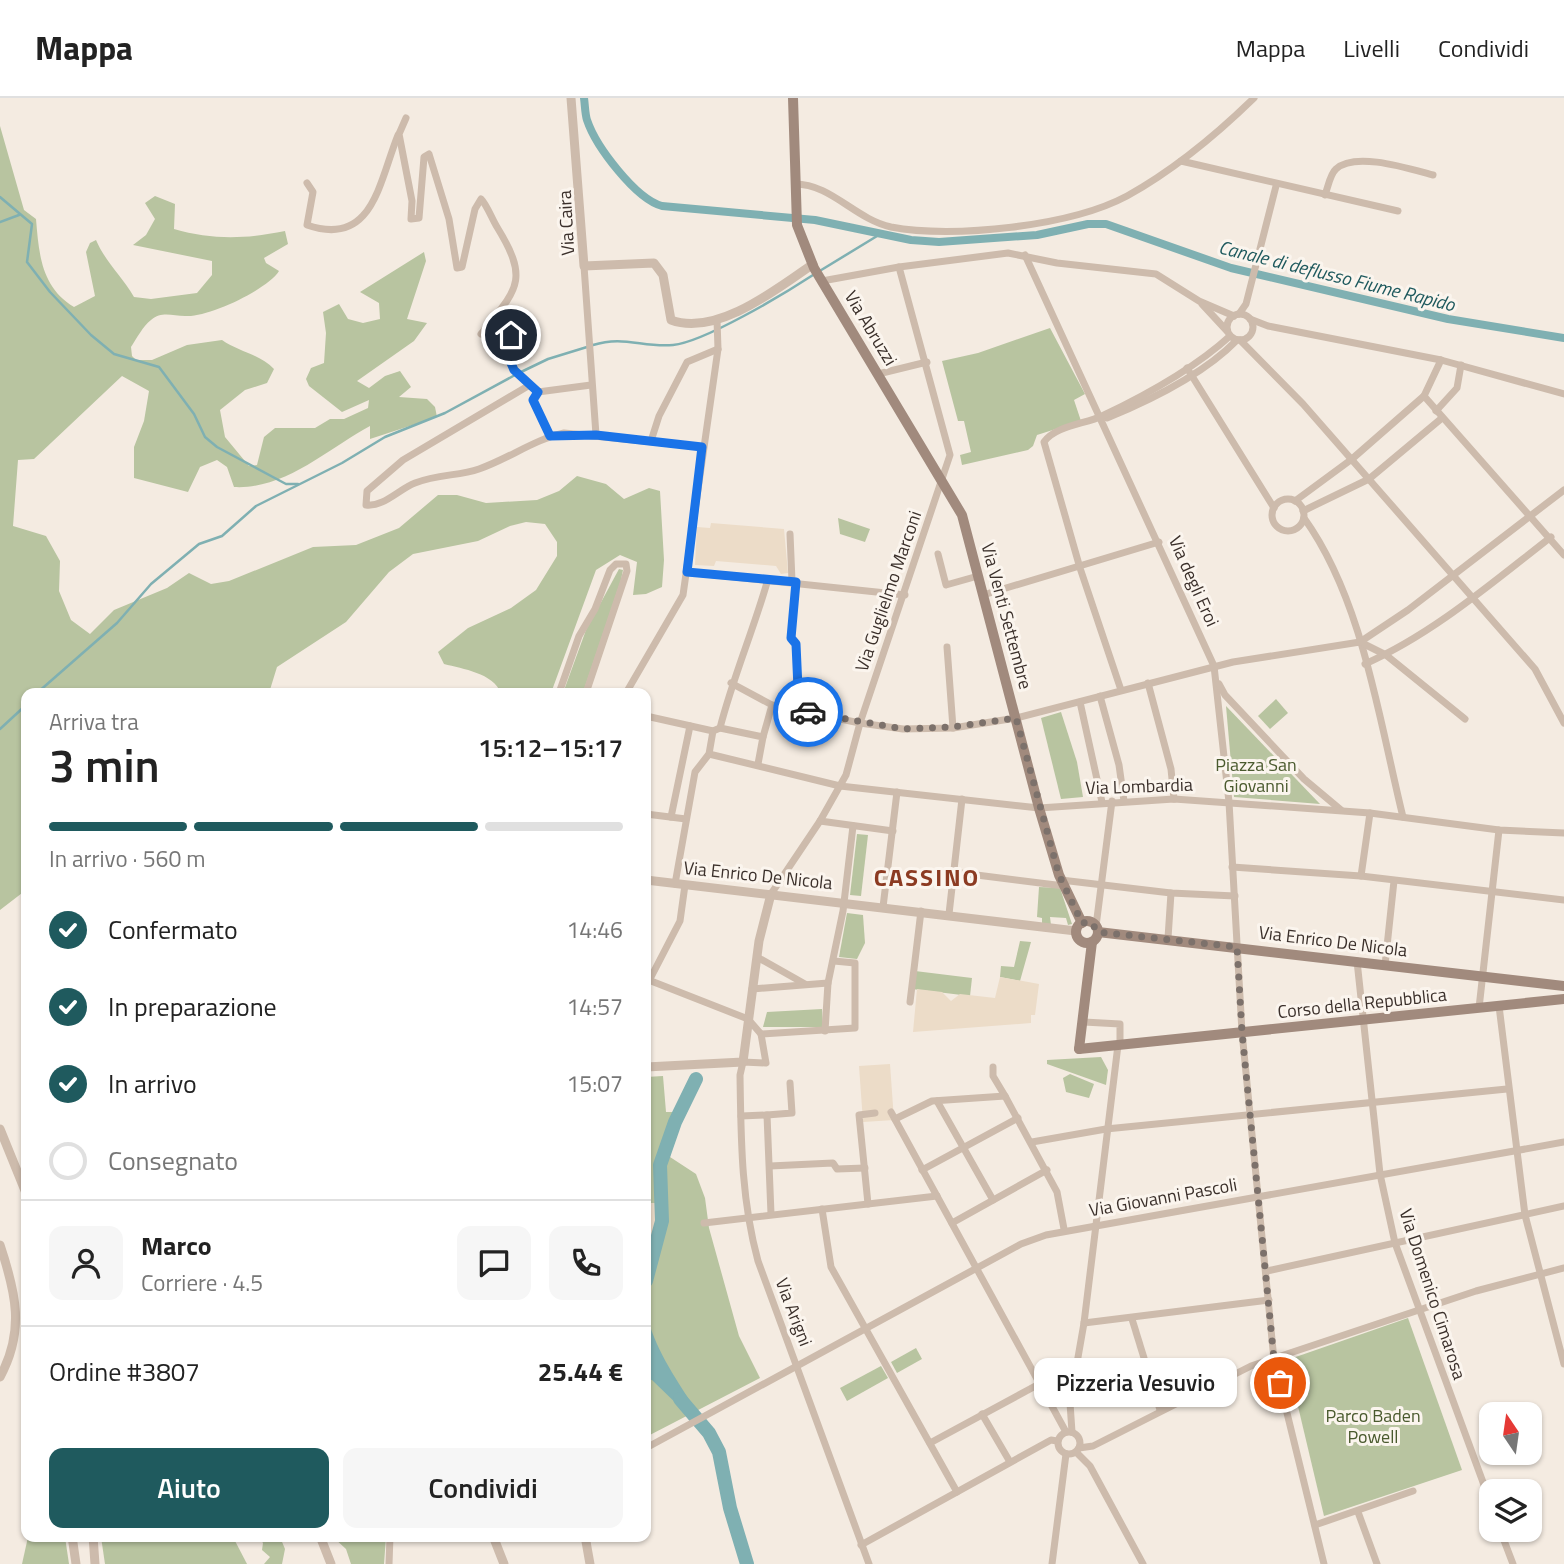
<!DOCTYPE html>
<html lang="it">
<meta charset="utf-8">
<style>
:root{--surface:#fff;--page:#f6f6f6;--text:#222;--muted:#767676;--line:#e0e0e0;--accent:#1f5a5e}
body{margin:0;font-family:"Titillium Web",sans-serif;background:var(--page);color:var(--text);height:100vh;display:flex;flex-direction:column;font-size:26px;white-space:nowrap}
*{box-sizing:border-box;margin:0}
p{font-size:23px;color:var(--muted)}
.icon{flex:none;width:38px;height:38px;fill:none;stroke:currentColor;stroke-width:2;stroke-linecap:round;stroke-linejoin:round}
.map{position:relative;flex:1;overflow:hidden}
.panel{position:absolute;left:21px;top:590px;width:630px;height:854px;display:flex;flex-direction:column;background:var(--surface);border-radius:14px;box-shadow:0 2px 5px #0004}
.panel>*{flex:none}
.needle{width:46px;rotate:347deg}
.fabs{position:absolute;left:1479px;top:1304px;display:grid;gap:14px}
.fabs a{display:grid;place-items:center;width:63px;height:63px;border-radius:14px;background:var(--surface);box-shadow:0 2px 5px #0004;font-size:35px}
.pin{position:absolute;display:grid;place-items:center;width:60px;height:60px;color:#fff;margin:-30px;border:4px solid #fff;border-radius:50%;box-shadow:0 2px 7px #0007}
.courier{position:absolute;display:grid;place-items:center;width:70px;height:70px;margin:-35px;border:5px solid #1a73e8;border-radius:50%;background:#fff;color:#222;box-shadow:0 2px 9px #0007}
.bubble{position:absolute;height:49px;border-radius:14px;background:var(--surface);box-shadow:0 2px 5px #0004;font-size:23px;font-weight:600;line-height:49px;text-align:center}
.overview em{font-style:normal;font-weight:600}
.overview div{display:flex;flex-direction:column-reverse}
.overview{display:flex;align-items:center;justify-content:space-between;height:119px;padding:0 28px}
h1{font-size:46px;font-weight:600;line-height:52px}
.bar{display:grid;grid-template-columns:repeat(4,1fr);gap:10px 7px;align-content:center;height:84px;padding:0 28px}
.bar i{height:9px;border-radius:5px;background:var(--line)}
.bar .active{background:var(--accent)}
.bar p{grid-column:span 4}
.line{display:flex;align-items:center;gap:18px;padding:0 28px;border-top:2px solid var(--line)}
.line div{flex:1}
.round{display:grid;place-items:center;flex:none;width:74px;height:74px;border-radius:14px;background:var(--page)}
ol{padding:0 28px;list-style:none}
li{display:flex;align-items:center;gap:21px;height:77px}
li p{margin-inline-start:auto}
li .icon{padding:7px;border-radius:50%;background:var(--accent);color:#fff;stroke-width:4}
li:last-child{color:var(--muted)}
li i{width:38px;height:38px;border:4px solid var(--line);border-radius:50%}
.primary-button{display:flex;gap:14px;margin-top:auto;padding:14px 28px}
.primary-button a{flex:1;height:80px;border-radius:14px;background:var(--accent);color:#fff;font-size:28px;font-weight:600;line-height:80px;text-align:center}
.primary-button a+a{background:var(--page);color:var(--text)}
header{display:flex;align-items:center;gap:42px;box-sizing:border-box;height:98px;padding:0 35px;background:var(--surface);border-bottom:2px solid var(--line)}
header strong{font-size:33px}
nav{display:flex;gap:38px;margin-inline-start:auto;font-size:24px}
.map>svg:first-child{display:block}
</style>
<header>
<strong>Mappa</strong>
<nav><a>Mappa</a><a>Livelli</a><a>Condividi</a></nav>
</header>
<div class="map">
<svg width="1564" height="1466" viewBox="0 0 1564 1466">
<rect width="100%" height="100%" fill="#f4ebe1"/>
<g fill="#b8c4a0">
<path d="M0 28 24 112 36 121C39 156 41 189 74 209L95 198 86 154 90 145 96 142C106 165 122 178 134 199L151 201 197 195 212 177V163L133 147 146 137 155 121 145 105 155 98 175 106 174 131C212 142 246 141 285 133L288 146 264 160 266 165 279 173C268 191 211 218 188 218 174 219 163 212 151 222 143 228 137 240 131 249L132 258 136 262H152L187 247 222 242C239 254 260 256 274 271L267 285 245 292 220 312 225 339 249 368 257 367 264 339 275 330H315L330 321H344L368 310 369 302 342 314 309 288 306 281 311 270 324 265 326 235 323 214 339 206 348 221 363 225 380 221 379 205 360 194 424 154 426 163 407 221 427 225 414 243 357 283 369 290 385 278 400 273 411 289 399 299 427 301 435 309 437 319 370 341V328C329 350 285 392 234 389L227 369 217 362 200 369 188 394 134 380V349L144 323 149 293 122 278 34 361 18 362 13 428 46 438 60 463 59 493 71 522 90 536 114 512 167 490 189 475 211 486 229 483 313 449 356 447 399 430 438 397H457L486 405 537 402 559 393 577 378 606 386 624 401 649 390 660 393 664 462 662 489 646 496 633 497 637 464 620 457 596 472 551 595H501C493 575 463 571 444 566L438 554 468 530 511 510 536 492 557 458V444L545 426 526 424 510 428 478 443 413 456 389 474 346 524 277 569 269 595H26V792L0 812Z"/>
<polygon points="1050,230 1085,296 1074,302 1081,323 1037,337 1033,348 1028,352 962,367 960,357 971,354 964,323 958,323 942,263 978,255"/>
<polygon points="838,420 870,431 865,444 840,436"/>
<polygon points="619,471 623,472 621,482 583,595 563,595 586,532"/>
<polygon points="1276,601 1288,615 1270,631 1258,618"/>
<polygon points="1226,608 1320,706 1234,699"/>
<polygon points="1061,614 1077,664 1083,699 1061,701 1041,620"/>
<polygon points="857,736 868,737 861,798 850,797"/>
<polygon points="1039,789 1060,790 1072,826 1068,827 1066,820 1050,819 1051,827 1042,826 1042,820 1037,819"/>
<polygon points="847,815 863,817 865,845 857,861 839,859"/>
<polygon points="1020,843 1031,844 1020,883 1000,879 1001,868 1014,869"/>
<polygon points="915,873 972,880 970,898 912,891"/>
<polygon points="822,911 823,929 763,929 767,914"/>
<polygon points="1101,959 1108,972 1106,987 1047,966 1047,962"/>
<polygon points="1070,976 1094,986 1089,1000 1066,994 1063,980"/>
<polygon points="663,978 666,1014 673,1014 675,1034 670,1059 696,1076 705,1100 709,1130 739,1238 760,1280 646,1339 646,979"/>
<polygon points="1408,1220 1462,1372 1324,1418 1287,1262"/>
<polygon points="916,1250 922,1261 897,1275 891,1264"/>
<polygon points="881,1268 888,1280 847,1303 840,1290"/>
<polygon points="28,1439 65,1439 69,1466 22,1466"/>
<polygon points="101,1439 233,1439 247,1466 105,1466"/>
<polygon points="259,1439 280,1439 285,1451 282,1466 264,1466 270,1459 262,1452 263,1445"/>
<polygon points="333,1439 386,1439 384,1466 351,1466 346,1451"/>
</g>
<g fill="#ecdcc8">
<polygon points="711,425 784,431 788,475 781,476 776,468 716,463 714,468 695,467 697,429 710,430"/>
<polygon points="1000,879 1039,886 1035,917 1031,917 1031,925 913,934 917,891 942,894 951,903 960,896 995,900"/>
<polygon points="890,966 894,1022 863,1024 859,968"/>
<polygon points="646,1105 655,1105 657,1140 646,1141"/>
</g>
<path fill="#7fb0b2" d="M646 1214C655 1251 673 1276 694 1309L693 1315 685 1314 652 1282 646 1281Z"/>
<g fill="none" stroke-linecap="round" stroke-linejoin="round">
<g stroke="#7fb0b2" stroke-width="2.5">
<polyline points="0,99 32,126 27,164 50,194 91,237 114,256 159,269 194,316 205,339 217,349 286,386 298,386"/>
<polyline points="0,124 19,117"/>
<polyline points="818,174 882,135"/>
<path d="M593 247C624 237 643 250 673 247 704 244 784 196 813 177"/>
<polyline points="521,274 548,261 587,249"/>
<polyline points="37,595 117,525 151,486 199,446 222,438 256,408 342,365 385,339 445,315 515,277"/>
<polyline points="0,631 26,607"/>
</g>
<path stroke="#7fb0b2" stroke-width="8" d="M584 0C585 7 585 16 587 22 596 49 636 101 662 108L815 122 911 142 939 144 1037 137 1088 126H1106L1231 170 1448 221 1564 240"/>
<g stroke="#7fb0b2" stroke-width="14">
<polyline points="646,1183 662,1123 660,1067 675,1024 696,981"/>
<polyline points="680,1301 709,1335 719,1354 730,1410 747,1466"/>
</g>
<g stroke="#cdbbac" stroke-width="7">
<path d="M406 20 399 36 412 103 411 121 419 120 424 59 429 56 449 121 457 170 462 169 475 111 481 101C487 107 492 121 497 129 530 183 517 191 481 236L489 238 510 235 505 251 514 272 538 294 591 287"/>
<polyline points="1181,63 1398,113"/>
<path d="M307 85 313 94 307 127C373 150 379 84 398 37"/>
<path d="M795 86C831 86 855 121 891 129 953 141 1071 128 1127 98 1174 72 1216 37 1254 0"/>
<path d="M1325 97C1328 89 1330 76 1336 71 1355 53 1410 71 1433 77"/>
<polyline points="1025,157 1214,568 1229,704 1242,934 1274,1262 1324,1466"/>
<polyline points="584,168 596,337"/>
<polyline points="822,183 899,169 1008,155 1057,165 1156,176 1199,203 1234,218"/>
<polyline points="1202,206 1227,233"/>
<circle cx="1240" cy="229" r="13"/>
<polyline points="1239,216 1246,206 1276,88"/>
<polyline points="1250,221 1268,228 1441,262 1564,296"/>
<polyline points="1240,242 1303,306 1535,571 1564,625"/>
<polyline points="1187,270 1274,410"/>
<polyline points="878,276 927,264"/>
<path d="M528 288 403 362 367 393 366 407C384 409 399 391 415 385 438 376 459 378 479 371 508 361 535 341 564 335L702 349"/>
<polyline points="538,294 533,302 550,338"/>
<polyline points="1424,298 1564,457"/>
<polyline points="1436,313 1457,290 1461,267"/>
<path d="M1107 320C1151 302 1203 277 1237 242"/>
<polyline points="651,343 659,318 687,264 718,251"/>
<circle cx="1288" cy="417" r="16"/>
<polyline points="1295,403 1352,361 1424,298 1441,262"/>
<polyline points="1303,413 1369,381 1442,320"/>
<path d="M1304 420C1363 502 1379 622 1403 719"/>
<polyline points="790,436 792,483"/>
<polyline points="938,456 946,487 978,478"/>
<polyline points="687,474 905,497"/>
<polyline points="796,484 791,540 796,546 799,612"/>
<polyline points="983,497 1159,444"/>
<polyline points="1360,544 1386,557 1465,621"/>
<polyline points="947,549 953,630"/>
<path d="M1365 566C1433 536 1493 484 1551 439"/>
<polyline points="731,585 772,607 860,625 903,631 953,630 1016,620 1233,564 1360,544 1408,512 1564,392"/>
<polyline points="1148,585 1171,671 1174,701"/>
<polyline points="1219,586 1225,597 1304,681 1341,712"/>
<path d="M1121 592 1080 470 1044 344C1055 328 1085 326 1102 318 1146 297 1194 271 1230 238"/>
<polyline points="559,595 579,538 595,511 610,472 616,466 626,466 627,473 586,595"/>
<polyline points="626,595 683,497 718,251 717,222"/>
<polyline points="1100,598 1119,667 1124,703"/>
<polyline points="1080,604 1102,704"/>
<polyline points="646,618 713,633"/>
<path d="M720 630C733 579 754 531 768 481"/>
<polyline points="763,639 772,607"/>
<polyline points="709,656 840,688 1039,710 1174,701 1370,715 1499,732 1564,735"/>
<polyline points="646,716 686,721"/>
<polyline points="671,719 690,628"/>
<polyline points="820,723 893,733"/>
<polyline points="1232,769 1361,778 1564,802"/>
<polyline points="953,774 1064,788"/>
<polyline points="1361,778 1370,715"/>
<polyline points="1061,782 1171,795 1235,798"/>
<polyline points="675,786 695,674 709,656 713,633 720,630 763,639 758,666"/>
<polyline points="771,796 820,723 846,677 860,625 950,357 899,169"/>
<polyline points="883,809 897,694"/>
<polyline points="949,816 962,701"/>
<polyline points="1096,828 1112,703"/>
<polyline points="1168,840 1171,795"/>
<polyline points="757,859 805,886"/>
<polyline points="1357,863 1380,1076 1395,1145 1491,1406"/>
<polyline points="1385,867 1394,783"/>
<polyline points="646,881 748,921 761,936 855,930 855,865 834,863"/>
<polyline points="650,881 680,823 685,787"/>
<polyline points="752,891 828,885"/>
<polyline points="910,904 921,813"/>
<polyline points="1499,908 1525,1117 1564,1266"/>
<polyline points="1479,910 1499,732"/>
<polyline points="1084,924 1120,926 1120,947"/>
<polyline points="825,933 828,885 843,813 853,728"/>
<path d="M761 936 766 965 743 964 740 977C741 1041 741 1101 758 1163L869 1466"/>
<polyline points="993,969 993,978 1005,998"/>
<polyline points="937,1003 993,1102"/>
<polyline points="891,1014 1066,1334"/>
<polyline points="741,1018 767,1017"/>
<polyline points="895,1021 932,1003 1005,998 1057,1094 1064,1131"/>
<polyline points="1032,1044 1106,1031 1507,991"/>
<polyline points="770,1068 833,1065 837,1071 865,1070"/>
<polyline points="922,1072 1018,1020"/>
<polyline points="868,1106 859,1017 875,1015"/>
<polyline points="822,1111 831,1169 957,1394"/>
<polyline points="771,1116 767,1017 792,1015 790,985"/>
<polyline points="704,1125 937,1098"/>
<polyline points="952,1125 1047,1072"/>
<polyline points="1267,1173 1564,1108"/>
<polyline points="1132,1221 1160,1312"/>
<polyline points="1084,1225 1269,1202"/>
<polyline points="982,1316 1010,1364"/>
<circle cx="1069" cy="1345" r="11"/>
<polyline points="1072,1334 1070,1305 1084,1225 1118,947"/>
<polyline points="930,1345 1041,1285"/>
<polyline points="646,1350 1021,1146 1046,1137 1564,1044"/>
<polyline points="1079,1350 1093,1348 1251,1268 1476,1193 1564,1170"/>
<polyline points="1076,1354 1090,1368 1143,1466"/>
<polyline points="1358,1414 1377,1466"/>
<polyline points="1315,1427 1413,1393"/>
<polyline points="1500,1432 1513,1466"/>
<polyline points="861,1447 1051,1342 1057,1343"/>
<polyline points="389,1466 390,1438"/>
<polyline points="1052,1466 1066,1356"/>
</g>
<g stroke="#cdbbac" stroke-width="9">
<path d="M571 0 584 168 654 165 663 177 671 222C716 239 777 191 813 166"/>
<polyline points="646,782 1076,833"/>
<polyline points="646,969 743,964 759,843 771,796"/>
<polyline points="0,1031 26,1095"/>
<path d="M0 1147C16 1195 25 1233 0 1279"/>
<polyline points="72,1438 76,1466"/>
<polyline points="93,1438 95,1466"/>
<polyline points="320,1438 331,1466"/>
<polyline points="493,1438 504,1466"/>
<polyline points="585,1438 590,1466"/>
</g>
<g stroke="#a18a7d" stroke-width="10">
<polyline points="793,0 797,127 814,170 962,417 1039,710 1059,777 1082,825"/>
<circle cx="1087" cy="834" r="11"/>
<polyline points="1098,834 1564,888"/>
<polyline points="1079,951 1564,901"/>
<polyline points="1079,951 1092,844"/>
</g>
</g>
<g fill="none" stroke-linecap="round" stroke-linejoin="round">
<polyline stroke="#7c716b" stroke-width="7" stroke-dasharray="0 12.6" points="808,614 903,631 953,629 1016,620 1059,777 1082,825 1091,824 1098,834 1237,849 1242,934 1274,1262 1280,1285"/>
<polyline stroke="#1a73e8" stroke-width="9" points="511,237 505,251 514,272 538,294 533,302 550,338 596,337 702,349 687,474 796,484 791,540 796,546 799,612 808,614"/>
</g>
<g text-anchor="middle" dominant-baseline="central" stroke-width="6" stroke-linejoin="round" paint-order="stroke">
<g font-size="18" fill="#3b302b" stroke="#fbf5ee">
<text transform="translate(566 125) rotate(-93)">Via Caira</text>
<text transform="translate(871 230) rotate(59)">Via Abruzzi</text>
<text transform="translate(1194 483) rotate(66)">Via degli Eroi</text>
<text transform="translate(888 493) rotate(-71)">Via Guglielmo Marconi</text>
<text transform="translate(1007 518) rotate(75)">Via Venti Settembre</text>
<text transform="translate(1139 688) rotate(-2)">Via Lombardia</text>
<text transform="translate(758 777) rotate(6)">Via Enrico De Nicola</text>
<text transform="translate(1333 843) rotate(7)">Via Enrico De Nicola</text>
<text transform="translate(1362 905) rotate(-6)">Corso della Repubblica</text>
<text transform="translate(1163 1099) rotate(-10)">Via Giovanni Pascoli</text>
<text transform="translate(1433 1196) rotate(72)">Via Domenico Cimarosa</text>
<text transform="translate(794 1214) rotate(69)">Via Arigni</text>
</g>
<g font-size="18" fill="#4a5a2e" stroke="#fbf5ee">
<text x="1256" y="666">Piazza San<tspan x="1256" dy="21">Giovanni</tspan></text>
<text x="1373" y="1317">Parco Baden<tspan x="1373" dy="21">Powell</tspan></text>
</g>
<g font-size="19" font-style="italic" fill="#1f5a5e" stroke="#fbf5ee">
<text transform="translate(1337 177) rotate(14)">Canale di deflusso Fiume Rapido</text>
</g>
<g font-size="24" font-weight="bold" letter-spacing="2" fill="#8c3b22" stroke="#fbf5ee">
<text x="927" y="779">CASSINO</text>
</g>
</g>
</svg>
<div class="fabs">
<a><svg class="needle" viewBox="-14 -14 28 28"><path d="M0-13l5 13h-10z" fill="#e53935"/><path d="M0 13l5-13h-10z" fill="#767676"/></svg></a>
<a><svg class="icon" aria-label="layers" viewBox="0 0 24 24"><path d="M12 4l9 5-9 5-9-5zM3 14l9 5 9-5"/></svg></a>
</div>
<div class="pin" style="left:1280px;top:1285px;background:#ea580c"><svg class="icon" aria-label="bag" viewBox="0 0 24 24"><path d="M5 8h14l-1 12H6zM9 8a3 3 0 0 1 6 0"/></svg></div>
<div class="pin" style="left:511px;top:237px;background:#1f2937"><svg class="icon" aria-label="home" viewBox="0 0 24 24"><path d="M3 11l9-7 9 7M6 9v11h12V9"/></svg></div>
<div class="courier" style="left:808px;top:614px"><svg class="icon" aria-label="car" viewBox="0 0 24 24"><path d="M5 17H2v-5l4-1 3-4h7l3 4 3 1v5h-3M9 17h6M6 11h13"/><circle cx="7" cy="17" r="2"/><circle cx="17" cy="17" r="2"/></svg></div>
<div class="bubble" style="left:1034px;top:1260px;width:203px">Pizzeria Vesuvio</div>
<section class="panel">
<div class="overview"><div><h1>3 min</h1><p>Arriva tra</p></div><em>15:12–15:17</em></div>
<div class="bar"><i class="active"></i><i class="active"></i><i class="active"></i><i></i><p>In arrivo · 560 m</p></div>
<ol>
<li><svg class="icon" aria-label="check" viewBox="0 0 24 24"><path d="M5 12l5 5 9-10"/></svg>Confermato<p>14:46</p></li>
<li><svg class="icon" aria-label="check" viewBox="0 0 24 24"><path d="M5 12l5 5 9-10"/></svg>In preparazione<p>14:57</p></li>
<li><svg class="icon" aria-label="check" viewBox="0 0 24 24"><path d="M5 12l5 5 9-10"/></svg>In arrivo<p>15:07</p></li>
<li><i></i>Consegnato</li>
</ol>
<div class="line" style="height:126px"><a class="round"><svg class="icon" aria-label="person" viewBox="0 0 24 24"><circle cx="12" cy="8" r="4"/><path d="M4 21q1-7 8-7t8 7"/></svg></a><div><b>Marco</b><p>Corriere · 4.5</p></div><a class="round"><svg class="icon" aria-label="chat" viewBox="0 0 24 24"><path d="M4 5h16v11H9l-5 4z"/></svg></a><a class="round"><svg class="icon" aria-label="phone" viewBox="0 0 24 24"><path d="M5 4h4l2 5-3 2q2 4 5 5l2-3 5 2v4C11 20 4 13 5 4z"/></svg></a></div>
<div class="line" style="height:91px"><div>Ordine #3807</div><b>25.44 €</b></div>
<div class="primary-button"><a>Aiuto</a><a>Condividi</a></div>
</section>
</div>
